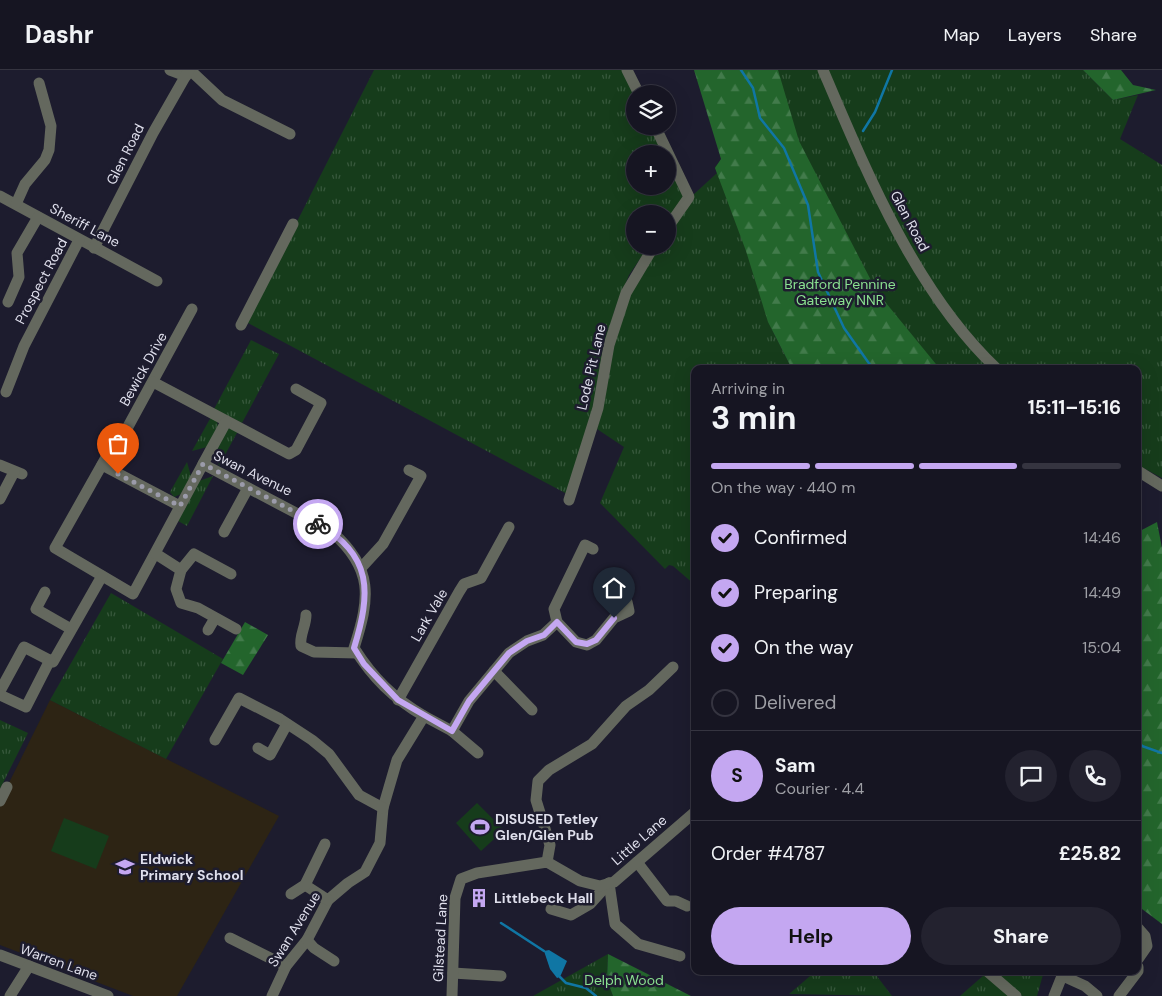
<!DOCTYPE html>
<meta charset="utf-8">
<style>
:root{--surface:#161522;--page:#23222f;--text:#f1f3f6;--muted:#9e9fa5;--line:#353440;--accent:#c4a7f1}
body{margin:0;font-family:"DM Sans",sans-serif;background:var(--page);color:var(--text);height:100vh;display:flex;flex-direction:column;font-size:19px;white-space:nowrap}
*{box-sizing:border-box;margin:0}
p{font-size:16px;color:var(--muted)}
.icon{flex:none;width:28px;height:28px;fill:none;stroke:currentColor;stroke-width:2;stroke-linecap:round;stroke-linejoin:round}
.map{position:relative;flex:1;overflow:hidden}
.side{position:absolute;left:691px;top:295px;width:450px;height:610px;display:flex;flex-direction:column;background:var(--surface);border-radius:10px;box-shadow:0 5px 20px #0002,0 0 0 1px var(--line)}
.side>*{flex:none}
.tools{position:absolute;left:626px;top:15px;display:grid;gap:10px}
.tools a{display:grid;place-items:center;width:50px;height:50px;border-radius:50%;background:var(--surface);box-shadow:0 5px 20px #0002,0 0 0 1px var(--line);font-size:25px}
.pin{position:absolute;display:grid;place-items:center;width:42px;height:42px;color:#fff;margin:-51px -21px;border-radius:50% 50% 50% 0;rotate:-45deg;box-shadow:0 0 5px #0007}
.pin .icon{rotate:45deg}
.courier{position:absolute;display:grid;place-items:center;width:50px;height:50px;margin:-25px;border:4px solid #c4a7f1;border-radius:50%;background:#fff;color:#222;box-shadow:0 1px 6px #0007}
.head em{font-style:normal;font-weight:700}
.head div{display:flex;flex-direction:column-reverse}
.head{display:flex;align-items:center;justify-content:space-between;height:85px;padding:0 20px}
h1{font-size:32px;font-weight:700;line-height:38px}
.bar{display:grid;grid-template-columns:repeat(4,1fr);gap:8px 5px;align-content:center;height:60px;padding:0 20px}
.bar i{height:6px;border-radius:4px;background:var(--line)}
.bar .active{background:var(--accent)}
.bar p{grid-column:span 4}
.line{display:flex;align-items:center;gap:12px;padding:0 20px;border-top:1px solid var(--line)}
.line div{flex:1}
.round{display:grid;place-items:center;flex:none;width:52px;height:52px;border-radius:26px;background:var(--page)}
ol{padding:0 20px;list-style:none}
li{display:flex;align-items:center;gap:15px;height:55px}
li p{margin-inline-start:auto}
li .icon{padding:5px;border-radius:50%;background:var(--accent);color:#111;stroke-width:4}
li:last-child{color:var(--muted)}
li i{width:28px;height:28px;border:2px solid var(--line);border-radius:50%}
.cta{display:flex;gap:10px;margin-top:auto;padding:10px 20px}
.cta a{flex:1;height:58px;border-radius:30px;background:var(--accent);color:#111;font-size:20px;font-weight:700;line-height:58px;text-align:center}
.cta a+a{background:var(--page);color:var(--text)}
header{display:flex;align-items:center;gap:30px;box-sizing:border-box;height:70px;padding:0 25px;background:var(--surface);border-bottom:1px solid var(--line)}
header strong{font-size:24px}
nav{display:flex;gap:28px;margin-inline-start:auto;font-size:18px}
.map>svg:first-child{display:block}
</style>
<header>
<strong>Dashr</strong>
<nav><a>Map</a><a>Layers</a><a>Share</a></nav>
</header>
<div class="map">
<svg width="1162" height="926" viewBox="0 0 1162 926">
<defs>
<pattern id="grass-tufts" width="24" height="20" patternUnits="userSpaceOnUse" patternTransform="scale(1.25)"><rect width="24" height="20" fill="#163c1b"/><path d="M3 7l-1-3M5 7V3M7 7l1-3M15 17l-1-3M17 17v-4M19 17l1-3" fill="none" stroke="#37583c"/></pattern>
<pattern id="forest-firs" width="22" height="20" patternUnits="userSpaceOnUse" patternTransform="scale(1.25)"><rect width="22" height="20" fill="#23652c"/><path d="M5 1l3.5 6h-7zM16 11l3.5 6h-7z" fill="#427b4b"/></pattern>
</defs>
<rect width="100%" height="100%" fill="#1d1c2e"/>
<polygon fill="#2d2414" points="50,630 279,746 177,926 133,926 0,875 0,731"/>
<g fill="url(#grass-tufts)">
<polygon points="374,0 623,0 635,26 635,56 650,56 663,84 635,84 635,116 668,116 668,92 684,127 668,151 668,144 635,144 635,176 649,176 629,205 614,242 595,334 567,424 246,252"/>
<path d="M695 0H821L901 172 994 299H796L771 258 792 299H695V515L673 496 669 495 665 499 600 433 624 377 597 359C609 321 610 282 622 245 629 220 644 198 658 176H668V163L693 125 717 103 715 97 722 89Z"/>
<path d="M828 0H1083L1113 30 1138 25 1120 69 1162 95V408L1138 395V299H1003C978 273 954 246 935 216 892 152 857 71 828 0Z"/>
<polygon points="251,270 279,284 242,353 214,339"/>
<polygon points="211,347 217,351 218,356 207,377 192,381"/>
<polygon points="233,358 238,361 219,396 215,381 227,359"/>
<polygon points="187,392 191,406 181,424 174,427 170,422"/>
<polygon points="213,406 187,456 178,451 199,411"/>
<polygon points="111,523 223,589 166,689 50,630"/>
<polygon points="0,650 28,663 0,719"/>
<polygon points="608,884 607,910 613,926 533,926"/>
<polygon points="816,901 873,901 892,926 789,924"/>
<polygon points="994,901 1044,901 1037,926 1022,926"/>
<polygon points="984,905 1009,926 960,926"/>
</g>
<g fill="url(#forest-firs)">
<polygon points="694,0 778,0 799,71 877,222 940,299 792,299 768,252 746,181 715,98 721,89"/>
<polygon points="1083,0 1121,0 1133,15 1156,20 1113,30"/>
<polygon points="1157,452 1162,478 1162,854 1138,836 1138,462"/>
<polygon points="245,552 268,565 243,605 221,593"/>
<polygon points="608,884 691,926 613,926 607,910"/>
</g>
<g fill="#163c1b">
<polygon points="477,733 504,760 481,781 456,753"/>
<polygon points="64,748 109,766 96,799 51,781"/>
</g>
<polygon fill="#1076a4" points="549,880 567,891 560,907 557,908 550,899 544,881"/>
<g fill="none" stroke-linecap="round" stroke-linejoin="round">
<g stroke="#1076a4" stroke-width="2.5">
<polyline points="741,0 753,18 760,48 784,78 808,135 818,202 844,258 873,299"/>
<polyline points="863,61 875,42 892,0"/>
<polyline points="1138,670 1142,676 1162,683"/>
<polyline points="501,853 544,881"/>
<polyline points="560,907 566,913 586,918 596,926"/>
</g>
<g stroke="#64685e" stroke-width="11">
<polyline points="170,0 186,6"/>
<polyline points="190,0 222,30 290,64"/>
<polyline points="627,0 639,24"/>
<path d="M823 0C866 101 916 223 997 299"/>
<polyline points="655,56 689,127 668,157"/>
<polyline points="0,126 157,211"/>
<polyline points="16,134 25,114 45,90 49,80 51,56 39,13"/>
<polyline points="94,178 153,63 189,0"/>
<polyline points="8,232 19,207 17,183 38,147"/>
<path d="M192 239 124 364 117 368 55 478 133 524 203 394 332 462C374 499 370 528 354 578 373 608 393 628 424 646L397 690 383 738 380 773 365 802 348 813 328 830 307 870 286 896 272 926"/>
<polyline points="241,255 293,154"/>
<polyline points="153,312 289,384 296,380 321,333 296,319"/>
<polyline points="6,322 24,276 79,170"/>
<polyline points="203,394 226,352"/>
<polyline points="0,395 22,404"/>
<polyline points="102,395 180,436"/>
<polyline points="1138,401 1162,416"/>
<polyline points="0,429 14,402"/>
<polyline points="569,430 598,338 609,275 626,223 654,176"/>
<polyline points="224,462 248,418"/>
<polyline points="156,484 181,500 176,519 181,533 198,538 236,559"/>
<polyline points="361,498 383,474 421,406 409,400"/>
<polyline points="181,500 194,484 231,504"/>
<polyline points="45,522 36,539 71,559"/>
<path d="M306 545C306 556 299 566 301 576L314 582 357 583"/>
<polyline points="557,552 576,572 587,575 596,570 614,548 629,541 627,532"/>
<polyline points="208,560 215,548"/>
<polyline points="494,601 532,640"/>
<polyline points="0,621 24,577 53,592 102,506"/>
<polyline points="0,625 26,637 50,590"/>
<polyline points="398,630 459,522 464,514 481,508 509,457"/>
<polyline points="424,646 452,661"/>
<polyline points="215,670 239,628 280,649 312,670 329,684 359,725 383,738"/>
<polyline points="258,678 270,685 287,654"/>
<polyline points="478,683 452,661 469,631 509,583 527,571 543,565 557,552 554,539 585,475 593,479"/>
<polyline points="0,731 7,717"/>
<polyline points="547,792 550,775 536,730 538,711 549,700 592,674 626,636 649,620 673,597"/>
<polyline points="637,792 667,831 676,831 687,836"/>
<polyline points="609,813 615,854 638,874 680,886"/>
<polyline points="305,815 328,830"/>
<polyline points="291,824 305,815 325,774"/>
<polyline points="551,839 571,845 590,834 609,813"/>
<polyline points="1138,858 1145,866 1147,876 1138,889"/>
<polyline points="230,868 286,896"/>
<polyline points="307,870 314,878 334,891"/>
<polyline points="0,885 108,926"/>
<polyline points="987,901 1016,926"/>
<polyline points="453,903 501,906"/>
<polyline points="1063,906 1085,916 1097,926"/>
<polyline points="10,926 29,896"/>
<polyline points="452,926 455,828 461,809 477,803 547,792 580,811 600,816 614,812 695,742"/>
<polyline points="1054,926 1064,901"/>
<polyline points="1119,926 1138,901 1138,897"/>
</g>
</g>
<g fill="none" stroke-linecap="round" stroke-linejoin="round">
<polyline stroke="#9b9baa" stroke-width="5" stroke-dasharray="0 9" points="118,404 180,436 203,394 318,454"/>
<path stroke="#c4a7f1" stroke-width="6" d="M318 454C373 485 371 523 354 578L364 594 398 630 452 661 469 631 509 583 527 571 544 565 557 552 576 572 587 574 596 570 614 548"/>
</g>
<defs>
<g id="stadium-bare" transform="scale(1.5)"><path d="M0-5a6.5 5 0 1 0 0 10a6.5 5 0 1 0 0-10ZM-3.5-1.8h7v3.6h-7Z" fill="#c4a7f1" stroke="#1d1c2e" stroke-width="2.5" paint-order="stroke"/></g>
<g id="school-bare" transform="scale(1.5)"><path d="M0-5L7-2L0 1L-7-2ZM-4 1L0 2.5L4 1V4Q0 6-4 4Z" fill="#c4a7f1" stroke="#1d1c2e" stroke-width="2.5" paint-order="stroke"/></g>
<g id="building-bare" transform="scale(1.5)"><path d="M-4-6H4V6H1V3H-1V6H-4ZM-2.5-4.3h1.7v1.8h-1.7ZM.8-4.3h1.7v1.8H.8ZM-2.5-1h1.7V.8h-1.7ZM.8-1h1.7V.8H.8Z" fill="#c4a7f1" stroke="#1d1c2e" stroke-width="2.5" paint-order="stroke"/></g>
</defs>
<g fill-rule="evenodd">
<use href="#stadium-bare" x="480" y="757"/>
<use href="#school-bare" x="125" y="797"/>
<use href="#building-bare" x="479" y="828"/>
</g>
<g text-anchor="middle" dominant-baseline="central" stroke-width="5" stroke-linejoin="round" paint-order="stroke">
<g font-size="14" fill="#dfdfec" stroke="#1d1c2e">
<text transform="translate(125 84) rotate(-63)">Glen Road</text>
<text transform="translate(910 151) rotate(62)">Glen Road</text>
<text transform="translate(85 155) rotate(28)">Sheriff Lane</text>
<text transform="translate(41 211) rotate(-62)">Prospect Road</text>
<text transform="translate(591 297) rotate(-77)">Lode Pit Lane</text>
<text transform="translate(143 299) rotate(-61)">Bewick Drive</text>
<text transform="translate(253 403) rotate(26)">Swan Avenue</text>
<text transform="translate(429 545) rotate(-60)">Lark Vale</text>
<text transform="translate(639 770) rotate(-41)">Little Lane</text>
<text transform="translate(294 859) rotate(-58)">Swan Avenue</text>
<text transform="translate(440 868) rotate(-87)">Gilstead Lane</text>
<text transform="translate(59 892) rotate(20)">Warren Lane</text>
</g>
<g font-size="14" fill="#8ae190" stroke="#1d1c2e">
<text x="840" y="214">Bradford Pennine<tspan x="840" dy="16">Gateway NNR</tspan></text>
<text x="624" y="910">Delph Wood</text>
</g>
<g font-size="14" font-weight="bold" fill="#dfdfec" stroke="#1d1c2e" text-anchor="start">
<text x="495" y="749">DISUSED Tetley<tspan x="495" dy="16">Glen/Glen Pub</tspan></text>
<text x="140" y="789">Eldwick<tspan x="140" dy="16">Primary School</tspan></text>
<text x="494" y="828">Littlebeck Hall</text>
</g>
</g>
</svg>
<div class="tools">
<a><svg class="icon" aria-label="layers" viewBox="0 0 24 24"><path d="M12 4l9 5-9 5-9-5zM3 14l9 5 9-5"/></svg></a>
<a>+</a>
<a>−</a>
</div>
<div class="pin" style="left:118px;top:404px;background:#ea580c"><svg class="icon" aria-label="bag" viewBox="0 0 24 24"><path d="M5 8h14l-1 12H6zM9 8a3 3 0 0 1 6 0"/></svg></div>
<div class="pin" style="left:614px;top:548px;background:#1f2937"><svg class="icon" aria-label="home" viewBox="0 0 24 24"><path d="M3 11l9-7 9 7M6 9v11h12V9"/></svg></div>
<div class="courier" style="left:318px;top:454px"><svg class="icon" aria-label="bike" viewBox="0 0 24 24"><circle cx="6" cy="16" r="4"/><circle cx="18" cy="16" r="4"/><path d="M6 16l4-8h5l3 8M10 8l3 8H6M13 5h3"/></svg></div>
<section class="side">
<div class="head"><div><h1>3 min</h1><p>Arriving in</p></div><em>15:11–15:16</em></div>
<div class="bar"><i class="active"></i><i class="active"></i><i class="active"></i><i></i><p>On the way · 440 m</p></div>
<ol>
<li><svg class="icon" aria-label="check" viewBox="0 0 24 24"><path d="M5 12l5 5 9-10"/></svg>Confirmed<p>14:46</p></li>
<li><svg class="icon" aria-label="check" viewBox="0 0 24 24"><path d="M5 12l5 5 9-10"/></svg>Preparing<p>14:49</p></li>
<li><svg class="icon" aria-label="check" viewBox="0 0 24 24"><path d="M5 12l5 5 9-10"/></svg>On the way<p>15:04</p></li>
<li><i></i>Delivered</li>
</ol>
<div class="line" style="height:90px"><b class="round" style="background:var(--accent);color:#111">S</b><div><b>Sam</b><p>Courier · 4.4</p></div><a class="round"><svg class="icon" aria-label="chat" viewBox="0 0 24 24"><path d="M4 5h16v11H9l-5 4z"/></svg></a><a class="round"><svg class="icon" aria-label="phone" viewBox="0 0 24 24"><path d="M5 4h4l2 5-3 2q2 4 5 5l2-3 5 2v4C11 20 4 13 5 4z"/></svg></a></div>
<div class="line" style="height:65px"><div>Order #4787</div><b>£25.82</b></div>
<div class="cta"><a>Help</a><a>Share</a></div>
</section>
</div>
